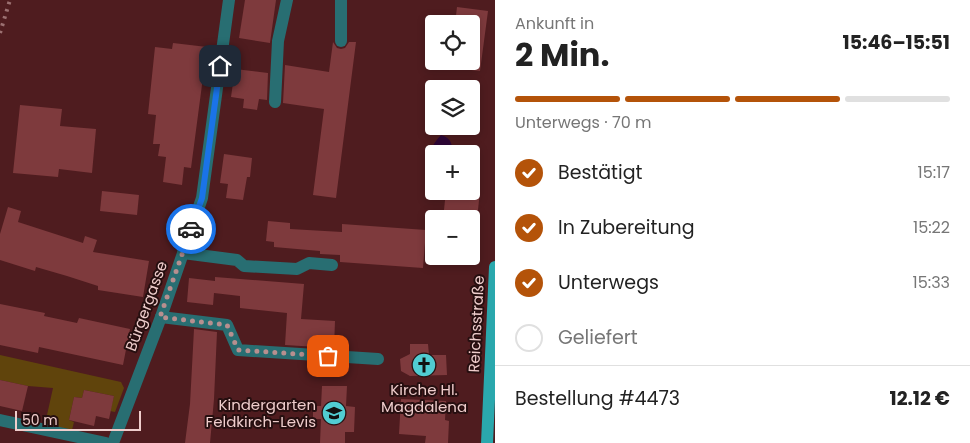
<!DOCTYPE html>
<html lang="de">
<meta charset="utf-8">
<style>
:root{--surface:#fff;--page:#f6f6f6;--text:#222;--muted:#767676;--line:#e0e0e0;--accent:#b45309}
body{margin:0;font-family:Poppins,sans-serif;background:var(--page);color:var(--text);height:100vh;display:flex;flex-direction:column;font-size:19px;white-space:nowrap}
*{box-sizing:border-box;margin:0}
p{font-size:16px;color:var(--muted)}
.icon{flex:none;width:28px;height:28px;fill:none;stroke:currentColor;stroke-width:2;stroke-linecap:round;stroke-linejoin:round}
.map{position:relative;flex:1;overflow:hidden}
.drawer{display:flex;flex-direction:column;background:var(--surface);width:475px}
.drawer>*{flex:none}
.fabs{position:absolute;left:425px;top:15px;display:grid;gap:10px}
.fabs a{display:grid;place-items:center;width:55px;height:55px;border-radius:5px;background:var(--surface);box-shadow:0 2px 8px #0003;font-size:25px}
.scale{position:absolute;left:15px;bottom:12px;width:126px;box-sizing:border-box;padding-left:5px;border:2px solid #efcdcc;border-top:0;font-size:14px;line-height:18px;white-space:nowrap;color:#efcdcc;-webkit-text-stroke:4px #260f10;paint-order:stroke}
.pin{position:absolute;display:grid;place-items:center;width:42px;height:42px;color:#fff;margin:-21px;border-radius:10px;box-shadow:0 2px 8px #0006}
.courier{position:absolute;display:grid;place-items:center;width:50px;height:50px;margin:-25px;border:4px solid #1a73e8;border-radius:50%;background:#fff;color:#222;box-shadow:0 1px 6px #0007}
.headline em{font-style:normal;font-weight:700}
.headline div{display:flex;flex-direction:column-reverse}
.headline{display:flex;align-items:center;justify-content:space-between;height:85px;padding:0 20px}
h1{font-size:32px;font-weight:700;line-height:38px}
.bar{display:grid;grid-template-columns:repeat(4,1fr);gap:8px 5px;align-content:center;height:60px;padding:0 20px}
.bar i{height:6px;border-radius:4px;background:var(--line)}
.bar .active{background:var(--accent)}
.bar p{grid-column:span 4}
.line{display:flex;align-items:center;gap:12px;padding:0 20px;border-top:1px solid var(--line)}
.line div{flex:1}
ol{padding:0 20px;list-style:none}
li{display:flex;align-items:center;gap:15px;height:55px}
li p{margin-inline-start:auto}
li .icon{padding:5px;border-radius:50%;background:var(--accent);color:#fff;stroke-width:4}
li:last-child{color:var(--muted)}
li i{width:28px;height:28px;border:2px solid var(--line);border-radius:50%}
main{display:flex;flex:1;min-height:0}
.map>svg:first-child{display:block}
</style>
<main>
<div class="map">
<svg width="495" height="443" viewBox="0 0 495 443">
<rect width="100%" height="100%" fill="#4f1c1f"/>
<polygon fill="#60440c" points="0,355 121,382 124,388 115,412 110,411 114,396 84,390 82,398 74,397 69,420 74,422 72,430 45,424 53,388 28,386 0,380"/>
<path fill="#2e0737" d="M441 135C451 138 452 143 453 154H434V163C427 152 433 144 441 135Z"/>
<g fill="#7e3a3d">
<polygon points="245,0 276,0 270,43 239,38"/>
<polygon points="457,7 488,11 480,71 471,70 471,24 455,24"/>
<polygon points="333,42 337,48 341,49 345,48 349,42 356,42 336,198 313,195 324,109 283,103 285,65 329,72"/>
<polygon points="173,43 207,47 191,168 184,167 182,185 163,182 166,157 158,156 160,144 153,144 156,115 148,114 155,47 172,49"/>
<polygon points="235,69 268,73 267,100 259,99 257,110 243,108 244,99 231,97"/>
<polygon points="20,105 62,109 60,126 96,129 92,173 59,169 58,177 13,173"/>
<polygon points="224,154 252,158 250,177 247,177 243,200 226,198 228,184 220,183"/>
<polygon points="102,191 139,195 137,215 100,211"/>
<polygon points="446,191 480,191 477,219 443,219"/>
<polygon points="8,207 21,211 18,222 83,243 85,236 97,240 93,252 149,261 143,297 98,290 98,286 67,276 36,267 35,271 0,260 0,234"/>
<polygon points="268,221 290,223 290,229 342,232 342,224 426,230 423,268 340,262 340,255 320,254 320,251 274,247 274,242 266,241"/>
<polygon points="215,277 304,284 301,319 335,321 334,348 285,345 287,313 240,308 240,296 214,293 213,305 187,302 189,278 215,281"/>
<polygon points="0,304 45,313 44,316 77,323 79,318 130,329 123,365 39,347 38,353 0,345"/>
<polygon points="194,329 217,332 214,399 210,443 185,443 190,404"/>
<polygon points="410,344 428,344 429,355 446,355 447,375 410,376 401,371 400,359 410,354"/>
<polygon points="0,380 28,386 22,411 0,406"/>
<polygon points="322,386 347,386 346,406 355,407 354,432 345,432 345,443 320,443 321,419 313,419 313,406 321,406"/>
<polygon points="84,390 114,396 109,419 96,416 94,426 69,420 74,397 82,398"/>
<polygon points="401,399 446,401 445,420 449,421 448,443 425,443 426,436 399,434"/>
</g>
<g fill="none" stroke-linecap="round" stroke-linejoin="round">
<g stroke="#286e72" stroke-width="12">
<polyline points="341,41 341,0"/>
<polyline points="275,102 278,41 287,0"/>
<polyline points="183,253 237,260 244,266 297,269 309,263 332,265"/>
<polyline points="161,317 227,325 238,350 378,359"/>
<polyline points="0,420 106,443"/>
<polyline points="113,443 161,317 202,198 229,0"/>
</g>
<polyline stroke="#2aa8ad" stroke-width="12" points="487,443 495,267"/>
<polyline stroke="#9b7071" stroke-width="4" stroke-dasharray="2.5 5" stroke-linecap="butt" points="0,33 10,0"/>
</g>
<g fill="none" stroke-linecap="round" stroke-linejoin="round">
<polyline stroke="#b78f8f" stroke-width="5" stroke-dasharray="0 9" points="191,229 160,317 227,325 238,350 328,356"/>
<polyline stroke="#1a73e8" stroke-width="6" points="191,229 202,198 220,66"/>
</g>
<defs>
<g id="church-disc" transform="scale(1.25)"><circle r="9.5" fill="#51ccd2" stroke="#260f10"/><path d="M-1.2-6h2.4v3.5h3.3v2.4h-3.3V6h-2.4V-.1h-3.3v-2.4h3.3Z" fill="#111"/></g>
<g id="school-disc" transform="scale(1.25)"><circle r="9.5" fill="#51ccd2" stroke="#260f10"/><path d="M0-5L7-2L0 1L-7-2ZM-4 1L0 2.5L4 1V4Q0 6-4 4Z" fill="#111"/></g>
</defs>
<g fill-rule="evenodd">
<use href="#church-disc" x="424" y="365"/>
<use href="#school-disc" x="334" y="413"/>
</g>
<g text-anchor="middle" dominant-baseline="central" stroke-width="4" stroke-linejoin="round" paint-order="stroke">
<g font-size="15" fill="#efcdcc" stroke="#260f10">
<text transform="translate(146 306) rotate(-70)">Bürgergasse</text>
<text transform="translate(476 324) rotate(-87)">Reichsstraße</text>
</g>
<g font-size="15" fill="#efcdcc" stroke="#260f10">
<text x="424" y="389">Kirche Hl.<tspan x="424" dy="17">Magdalena</tspan></text>
<text x="316" y="404" text-anchor="end">Kindergarten<tspan x="316" dy="17">Feldkirch-Levis</tspan></text>
</g>
</g>
</svg>
<div class="fabs">
<a><svg class="icon" aria-label="locate" viewBox="0 0 24 24"><circle cx="12" cy="12" r="6"/><path d="M12 2v4M12 18v4M2 12h4M18 12h4"/></svg></a>
<a><svg class="icon" aria-label="layers" viewBox="0 0 24 24"><path d="M12 4l9 5-9 5-9-5zM3 14l9 5 9-5"/></svg></a>
<a>+</a>
<a>−</a>
</div>
<div class="scale">50 m</div>
<div class="pin" style="left:328px;top:356px;background:#ea580c"><svg class="icon" aria-label="bag" viewBox="0 0 24 24"><path d="M5 8h14l-1 12H6zM9 8a3 3 0 0 1 6 0"/></svg></div>
<div class="pin" style="left:220px;top:66px;background:#1f2937"><svg class="icon" aria-label="home" viewBox="0 0 24 24"><path d="M3 11l9-7 9 7M6 9v11h12V9"/></svg></div>
<div class="courier" style="left:191px;top:229px"><svg class="icon" aria-label="car" viewBox="0 0 24 24"><path d="M5 17H2v-5l4-1 3-4h7l3 4 3 1v5h-3M9 17h6M6 11h13"/><circle cx="7" cy="17" r="2"/><circle cx="17" cy="17" r="2"/></svg></div>
</div>
<section class="drawer">
<div class="headline"><div><h1>2 Min.</h1><p>Ankunft in</p></div><em>15:46–15:51</em></div>
<div class="bar"><i class="active"></i><i class="active"></i><i class="active"></i><i></i><p>Unterwegs · 70 m</p></div>
<ol>
<li><svg class="icon" aria-label="check" viewBox="0 0 24 24"><path d="M5 12l5 5 9-10"/></svg>Bestätigt<p>15:17</p></li>
<li><svg class="icon" aria-label="check" viewBox="0 0 24 24"><path d="M5 12l5 5 9-10"/></svg>In Zubereitung<p>15:22</p></li>
<li><svg class="icon" aria-label="check" viewBox="0 0 24 24"><path d="M5 12l5 5 9-10"/></svg>Unterwegs<p>15:33</p></li>
<li><i></i>Geliefert</li>
</ol>
<div class="line" style="height:65px"><div>Bestellung #4473</div><b>12.12 €</b></div>
</section>
</main>
